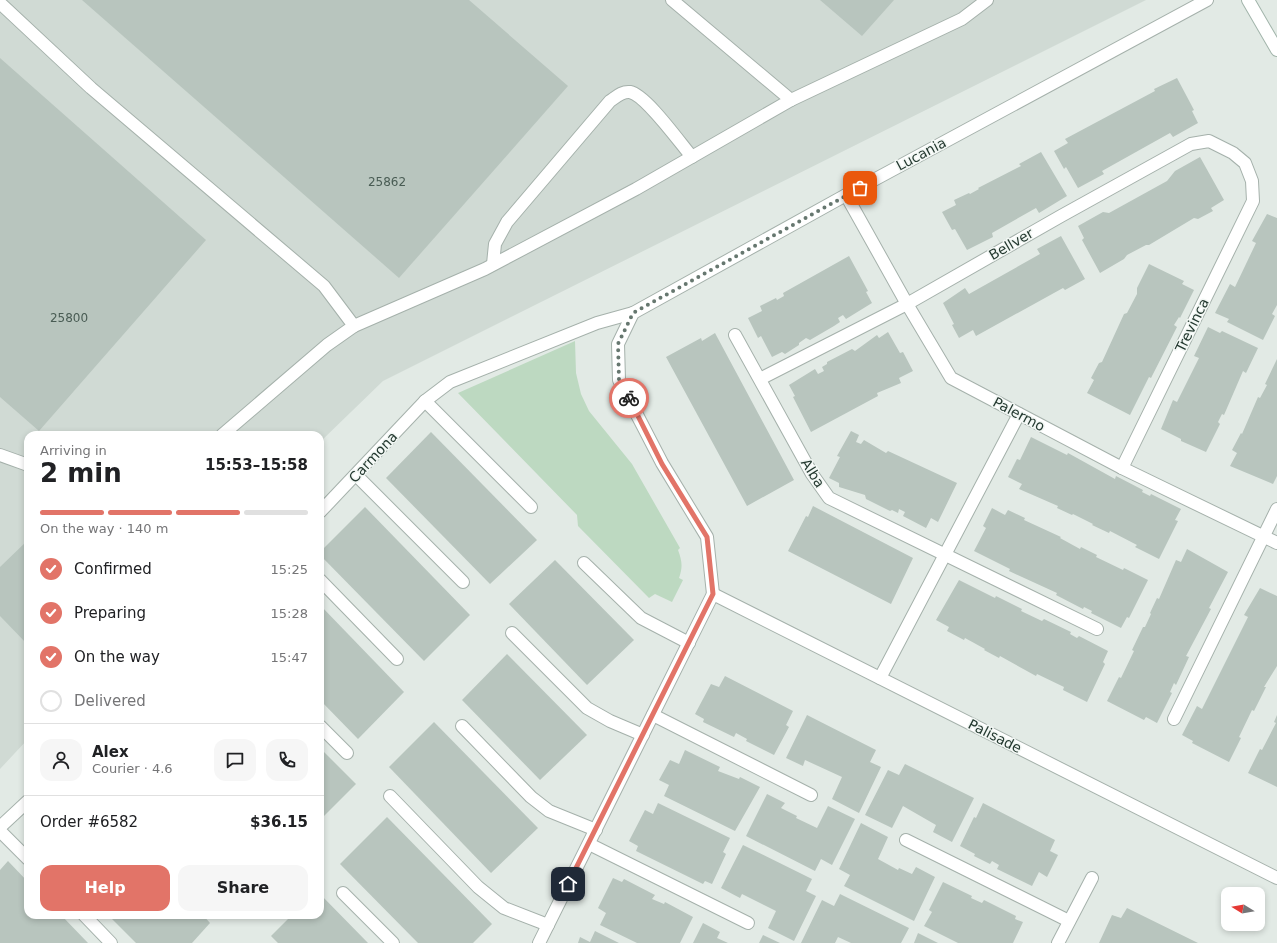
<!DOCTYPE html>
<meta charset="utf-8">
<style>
:root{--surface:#fff;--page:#f6f6f6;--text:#202124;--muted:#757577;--line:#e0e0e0;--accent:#e27468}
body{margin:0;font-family:"DejaVu Sans",sans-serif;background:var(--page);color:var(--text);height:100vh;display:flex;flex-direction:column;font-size:15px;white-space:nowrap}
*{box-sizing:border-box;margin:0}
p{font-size:13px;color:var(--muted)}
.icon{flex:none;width:22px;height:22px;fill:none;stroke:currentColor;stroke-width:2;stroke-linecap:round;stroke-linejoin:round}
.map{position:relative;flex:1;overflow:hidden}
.side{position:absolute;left:24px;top:431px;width:300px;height:488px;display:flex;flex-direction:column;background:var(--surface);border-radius:12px;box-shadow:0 2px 6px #0003}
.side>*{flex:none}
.needle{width:26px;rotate:281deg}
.buttons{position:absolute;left:1221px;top:887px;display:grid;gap:8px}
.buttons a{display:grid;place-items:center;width:44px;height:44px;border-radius:8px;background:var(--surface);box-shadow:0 2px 6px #0003;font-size:20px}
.pin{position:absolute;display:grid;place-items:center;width:34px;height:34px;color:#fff;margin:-17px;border-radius:8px;box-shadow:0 2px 6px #0006}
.courier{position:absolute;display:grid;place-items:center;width:40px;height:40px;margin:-20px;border:3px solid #e27468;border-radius:50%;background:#fff;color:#222;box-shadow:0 1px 5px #0007}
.summary em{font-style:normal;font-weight:800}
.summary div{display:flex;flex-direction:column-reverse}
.summary{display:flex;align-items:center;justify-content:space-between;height:68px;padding:0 16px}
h1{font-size:26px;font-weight:800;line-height:30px}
.bar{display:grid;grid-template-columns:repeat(4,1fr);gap:6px 4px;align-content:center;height:48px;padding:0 16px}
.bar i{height:5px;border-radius:3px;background:var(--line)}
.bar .active{background:var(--accent)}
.bar p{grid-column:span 4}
.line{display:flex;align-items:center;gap:10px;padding:0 16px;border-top:1px solid var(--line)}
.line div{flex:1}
.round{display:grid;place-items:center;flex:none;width:42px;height:42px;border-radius:12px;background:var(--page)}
ol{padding:0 16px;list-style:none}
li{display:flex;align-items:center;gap:12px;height:44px}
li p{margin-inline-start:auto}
li .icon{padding:4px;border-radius:50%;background:var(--accent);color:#fff;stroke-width:4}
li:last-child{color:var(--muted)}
li i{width:22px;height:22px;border:2px solid var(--line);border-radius:50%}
.action{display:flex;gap:8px;margin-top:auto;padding:8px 16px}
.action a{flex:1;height:46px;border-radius:12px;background:var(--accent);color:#fff;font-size:16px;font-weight:800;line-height:46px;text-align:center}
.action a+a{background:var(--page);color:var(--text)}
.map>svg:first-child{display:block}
</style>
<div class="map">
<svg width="1277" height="943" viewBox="0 0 1277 943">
<rect width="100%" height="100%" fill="#e2eae5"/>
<polygon fill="#d0dad4" points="0,0 1146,0 383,381 320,442 320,435 28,435 28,739 0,769"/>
<path fill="#bdd9c1" d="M575 341 576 373 581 394 589 411 632 464 680 548 678 550C682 561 683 567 679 578L683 580 672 602 655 594 649 598 578 526 577 515 458 393Z"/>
<g fill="#b8c5be">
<polygon points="82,0 469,0 568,86 399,278"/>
<polygon points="820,0 894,0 862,36"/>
<polygon points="0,58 206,240 39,431 0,397"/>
<polygon points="1177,78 1194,110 1192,111 1198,123 1173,137 1170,133 1102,171 1104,174 1078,188 1066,167 1064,169 1054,151 1068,143 1065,139 1155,91 1154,89"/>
<polygon points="1041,152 1067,196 1039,213 1036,208 992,233 993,237 967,250 955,229 952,230 942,212 956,205 954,200 969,193 970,194 979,189 978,188 1021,166 1019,164"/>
<polygon points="1200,157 1224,200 1211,208 1213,211 1198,219 1194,218 1149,245 1146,245 1127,255 1124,259 1100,273 1082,240 1084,238 1078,226 1103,212 1109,213 1167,181 1175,171"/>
<polygon points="1267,214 1277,218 1277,305 1272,314 1275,316 1263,340 1227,322 1229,319 1215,313 1230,284 1235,287 1256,243 1252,241"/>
<polygon points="1061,236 1085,279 1065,290 1063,288 976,336 973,330 959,338 952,325 954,324 943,303 965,288 969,294 1040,254 1037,249"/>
<polygon points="849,256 868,291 866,292 872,303 846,319 843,315 838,318 840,322 834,326 810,340 806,338 799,343 799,345 785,354 782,352 772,357 761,336 758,338 748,318 762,311 760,306 776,298 777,300 784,296 783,293"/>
<polygon points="1149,264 1184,281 1182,284 1194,290 1180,318 1179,317 1174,325 1177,327 1151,378 1149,377 1130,415 1087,393 1094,380 1091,378 1099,363 1102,362 1124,314 1127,313 1137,294 1137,288"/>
<polygon points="1208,327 1220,333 1222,331 1258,348 1246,373 1243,371 1224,415 1222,414 1218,422 1220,424 1206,452 1181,441 1181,439 1161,429 1173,400 1177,402 1199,358 1194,356"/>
<polygon points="888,332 900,353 903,352 913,371 899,378 901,383 877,393 878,396 811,432 793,397 795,396 789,385 815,369 818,374 824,371 822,367 827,364 827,362 852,349 855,351 877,335 879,338"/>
<polygon points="715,333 794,480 747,506 666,357 701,338 702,341"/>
<polygon points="1277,359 1277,476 1273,484 1230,466 1237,453 1232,450 1241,433 1242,434 1258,397 1260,398 1267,385 1265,384"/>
<polygon points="851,431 859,435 856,442 861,444 864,440 886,453 888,451 957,483 938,522 931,518 926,528 903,516 905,512 899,509 898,513 892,510 890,511 866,499 865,495 839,487 839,483 829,478 840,457 837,456"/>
<polygon points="431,432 537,540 490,584 386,478"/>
<polygon points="1031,437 1067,455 1068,453 1115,479 1116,476 1143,490 1142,492 1150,496 1151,494 1181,509 1175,520 1178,521 1159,559 1135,547 1137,545 1110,531 1109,533 1092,525 1093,524 1073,514 1072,515 1057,508 1058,506 1019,489 1022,484 1008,477 1017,459 1020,460"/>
<polygon points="813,506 913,558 891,604 788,551 806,516 808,517"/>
<polygon points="365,507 470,615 424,661 320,555 320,552"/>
<polygon points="992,508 1005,515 1008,510 1025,518 1024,520 1061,537 1060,538 1080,549 1081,547 1097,555 1096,557 1123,570 1124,568 1148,580 1129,618 1127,617 1121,628 1091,613 1092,611 1084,607 1083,609 1056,595 1057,593 1009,571 1010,569 974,551 986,528 983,526"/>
<polygon points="28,540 28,645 0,616 0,567"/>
<polygon points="1187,549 1228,572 1209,608 1211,609 1186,656 1189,657 1176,685 1174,683 1170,692 1172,693 1157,723 1146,717 1144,720 1107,701 1119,677 1121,678 1134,651 1132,650 1143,627 1145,627 1151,614 1150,613 1157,598 1159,599 1176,560 1181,562"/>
<polygon points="555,560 634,640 587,685 509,604"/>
<polygon points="959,580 995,598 996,596 1022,609 1021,611 1042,621 1044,619 1071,632 1070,634 1077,638 1079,636 1108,651 1103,662 1105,664 1087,702 1063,690 1064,687 1037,674 1036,676 1000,656 999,658 984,650 985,649 965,638 964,640 947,631 949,627 936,620"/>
<polygon points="1260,588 1277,596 1277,666 1264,687 1266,687 1254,711 1252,710 1239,737 1241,738 1229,762 1192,743 1193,741 1182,735 1197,706 1202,709 1248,617 1244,615"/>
<polygon points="320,605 404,692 358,739 320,700"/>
<polygon points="507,654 587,735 540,780 462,700"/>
<polygon points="725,676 793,711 786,725 789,727 774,755 746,741 747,739 736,733 734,737 703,722 704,719 695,714 711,684 719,687"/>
<polygon points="807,715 876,750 870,762 881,767 859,813 832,799 842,777 805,760 803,766 786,758"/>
<polygon points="1277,715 1277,787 1248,773 1260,749 1262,750 1276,723 1274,722"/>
<polygon points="434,722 538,828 491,873 389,767"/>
<polygon points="320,748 356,784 320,820"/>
<polygon points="685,750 720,767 718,771 739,779 740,777 760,787 735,831 664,796 669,785 659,780 670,760 679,764"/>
<polygon points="905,764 974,798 952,842 933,832 936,825 903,806 892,828 865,815 888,770 899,775"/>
<polygon points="767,794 785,803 781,808 797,816 796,818 817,828 828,806 855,819 832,865 821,859 815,871 746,836"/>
<polygon points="658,803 730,838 723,852 726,854 712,884 705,881 703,884 636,851 638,846 629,841 645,810 653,814"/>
<polygon points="983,803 1055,840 1050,851 1058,855 1047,877 1039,872 1032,886 997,869 999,865 992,861 990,864 974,856 975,854 960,846 974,817 976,818"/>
<polygon points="387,817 492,924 473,943 418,943 340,864"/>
<polygon points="861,823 888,837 878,859 898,870 899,868 912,874 916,867 935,877 914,921 844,886 850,875 839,869"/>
<polygon points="743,845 812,879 806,891 816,896 794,941 768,928 776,911 742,894 740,898 721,888"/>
<polygon points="8,861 28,882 28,915 61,915 88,943 0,943 0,870"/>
<polygon points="613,878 622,882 624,879 655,895 652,899 664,904 665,902 693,917 680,943 637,943 600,925 606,913 598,908"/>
<polygon points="943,882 972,896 971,898 982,903 984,900 1016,916 1015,919 1023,922 1013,943 958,943 924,926 932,912 929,910"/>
<polygon points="320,894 368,943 278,943 271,936 292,915 320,915"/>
<polygon points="840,894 909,928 901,943 851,943 838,937 835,943 801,943 822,900 834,906"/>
<polygon points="1127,908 1198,943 1099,943 1112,915 1121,918"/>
<polygon points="108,915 203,915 210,923 192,943 136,943"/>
<polygon points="703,923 720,932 717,938 728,943 693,943"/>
<polygon points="595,931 619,943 578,943 580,937 590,942"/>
<polygon points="918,933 938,943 914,943"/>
<polygon points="763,935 780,943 759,943"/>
</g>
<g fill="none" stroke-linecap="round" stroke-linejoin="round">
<g stroke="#a5b1ab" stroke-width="14">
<g id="lane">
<polyline points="0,3 91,88 324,286 354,326 327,345 222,435"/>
<polyline points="791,100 962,19 987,0"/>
<path d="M493 264 495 244 507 222 610 101C616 97 622 91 630 92 646 95 680 143 692 157"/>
<polyline points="354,326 485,269 636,189 791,100 672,0"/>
<polyline points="0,455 28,465"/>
<polyline points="356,475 463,582"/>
<polyline points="531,507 425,401 450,382 597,323 633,313"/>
<polyline points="584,563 641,618 689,643"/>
<polyline points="320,580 397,659"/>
<polyline points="512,633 587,708 610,721 643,735"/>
<polyline points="653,715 811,795"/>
<polyline points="320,726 347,753"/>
<polyline points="462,726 531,797 549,811 596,830"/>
<polyline points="390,796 478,887 504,908 548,925"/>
<polyline points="0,831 28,859"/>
<polyline points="906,840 1069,921"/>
<polyline points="589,844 748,923"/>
<polyline points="343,893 393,943"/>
<polyline points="84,915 111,943"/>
</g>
</g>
<g stroke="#a5b1ab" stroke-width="14">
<g id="street">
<polyline points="846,195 907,304 951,378 1122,468 1277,543"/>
<polyline points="735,335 812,474 829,498 1097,629"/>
<polyline points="760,379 907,304 1061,216 1191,144 1209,141 1233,153 1245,163 1252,181 1253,201 1122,468"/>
<polyline points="320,512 425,401"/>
<polyline points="713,594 707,537 662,463 619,380 618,344 633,313 846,195 1207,0"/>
<polyline points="713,594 1277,878"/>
<polyline points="880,678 1019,414"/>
<polyline points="1174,719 1277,509"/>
<polyline points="0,827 28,801"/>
<polyline points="539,943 713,594"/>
<polyline points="1058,943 1092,878"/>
</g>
</g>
<g stroke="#a2b5ab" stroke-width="14">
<polyline id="secondary" points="1248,0 1277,50"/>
</g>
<use href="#lane" stroke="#fff" stroke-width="12"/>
<use href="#street" stroke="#fff" stroke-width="12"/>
<use href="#secondary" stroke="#fff" stroke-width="12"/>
</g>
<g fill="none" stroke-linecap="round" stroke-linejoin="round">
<polyline stroke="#66776f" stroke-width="4" stroke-dasharray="0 7.2" points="629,398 619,380 618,344 633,313 860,188"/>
<polyline stroke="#e27468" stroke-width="5" points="568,884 713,594 707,537 662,464 629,398"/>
</g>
<g text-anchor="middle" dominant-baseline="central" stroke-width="3" stroke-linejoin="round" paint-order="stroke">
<g font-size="12" fill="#495c54">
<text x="387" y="182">25862</text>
<text x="69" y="318">25800</text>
</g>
<g font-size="14" fill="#243930" stroke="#f2f7f4">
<text transform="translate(921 154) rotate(-28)">Lucania</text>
<text transform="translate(1011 244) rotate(-30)">Bellver</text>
<text transform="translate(1192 325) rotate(-64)">Trevinca</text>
<text transform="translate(1019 414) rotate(28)">Palermo</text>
<text transform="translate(373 457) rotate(-47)">Carmona</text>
<text transform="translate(813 473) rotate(58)">Alba</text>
<text transform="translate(995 736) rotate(27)">Palisade</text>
</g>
</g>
</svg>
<div class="buttons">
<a><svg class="needle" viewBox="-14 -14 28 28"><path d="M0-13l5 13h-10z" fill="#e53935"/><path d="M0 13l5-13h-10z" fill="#757577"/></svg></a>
</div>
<div class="pin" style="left:860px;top:188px;background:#ea580c"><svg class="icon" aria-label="bag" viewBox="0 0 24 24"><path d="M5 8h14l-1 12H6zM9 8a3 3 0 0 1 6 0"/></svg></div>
<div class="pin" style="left:568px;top:884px;background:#1f2937"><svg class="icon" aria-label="home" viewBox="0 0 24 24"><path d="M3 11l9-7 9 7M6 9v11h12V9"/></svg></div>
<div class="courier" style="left:629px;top:398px"><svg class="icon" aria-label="bike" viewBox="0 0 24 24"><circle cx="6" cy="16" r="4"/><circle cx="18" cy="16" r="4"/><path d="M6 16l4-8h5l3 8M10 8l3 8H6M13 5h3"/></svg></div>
<section class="side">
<div class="summary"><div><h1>2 min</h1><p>Arriving in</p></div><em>15:53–15:58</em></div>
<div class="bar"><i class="active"></i><i class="active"></i><i class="active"></i><i></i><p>On the way · 140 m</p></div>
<ol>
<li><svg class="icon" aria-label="check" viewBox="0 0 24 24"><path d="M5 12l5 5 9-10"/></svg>Confirmed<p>15:25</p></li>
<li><svg class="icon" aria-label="check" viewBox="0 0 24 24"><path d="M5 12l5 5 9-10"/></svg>Preparing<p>15:28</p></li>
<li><svg class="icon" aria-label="check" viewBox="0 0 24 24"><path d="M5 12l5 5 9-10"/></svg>On the way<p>15:47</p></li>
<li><i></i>Delivered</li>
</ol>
<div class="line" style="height:72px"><a class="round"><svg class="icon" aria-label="person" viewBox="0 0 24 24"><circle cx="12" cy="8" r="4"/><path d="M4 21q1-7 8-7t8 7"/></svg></a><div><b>Alex</b><p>Courier · 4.6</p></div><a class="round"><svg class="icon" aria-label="chat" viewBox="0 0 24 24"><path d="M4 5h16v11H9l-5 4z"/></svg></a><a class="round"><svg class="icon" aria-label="phone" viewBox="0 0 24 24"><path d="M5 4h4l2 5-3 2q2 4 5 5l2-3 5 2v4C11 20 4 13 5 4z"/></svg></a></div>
<div class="line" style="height:52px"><div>Order #6582</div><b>$36.15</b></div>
<div class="action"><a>Help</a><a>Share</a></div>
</section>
</div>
